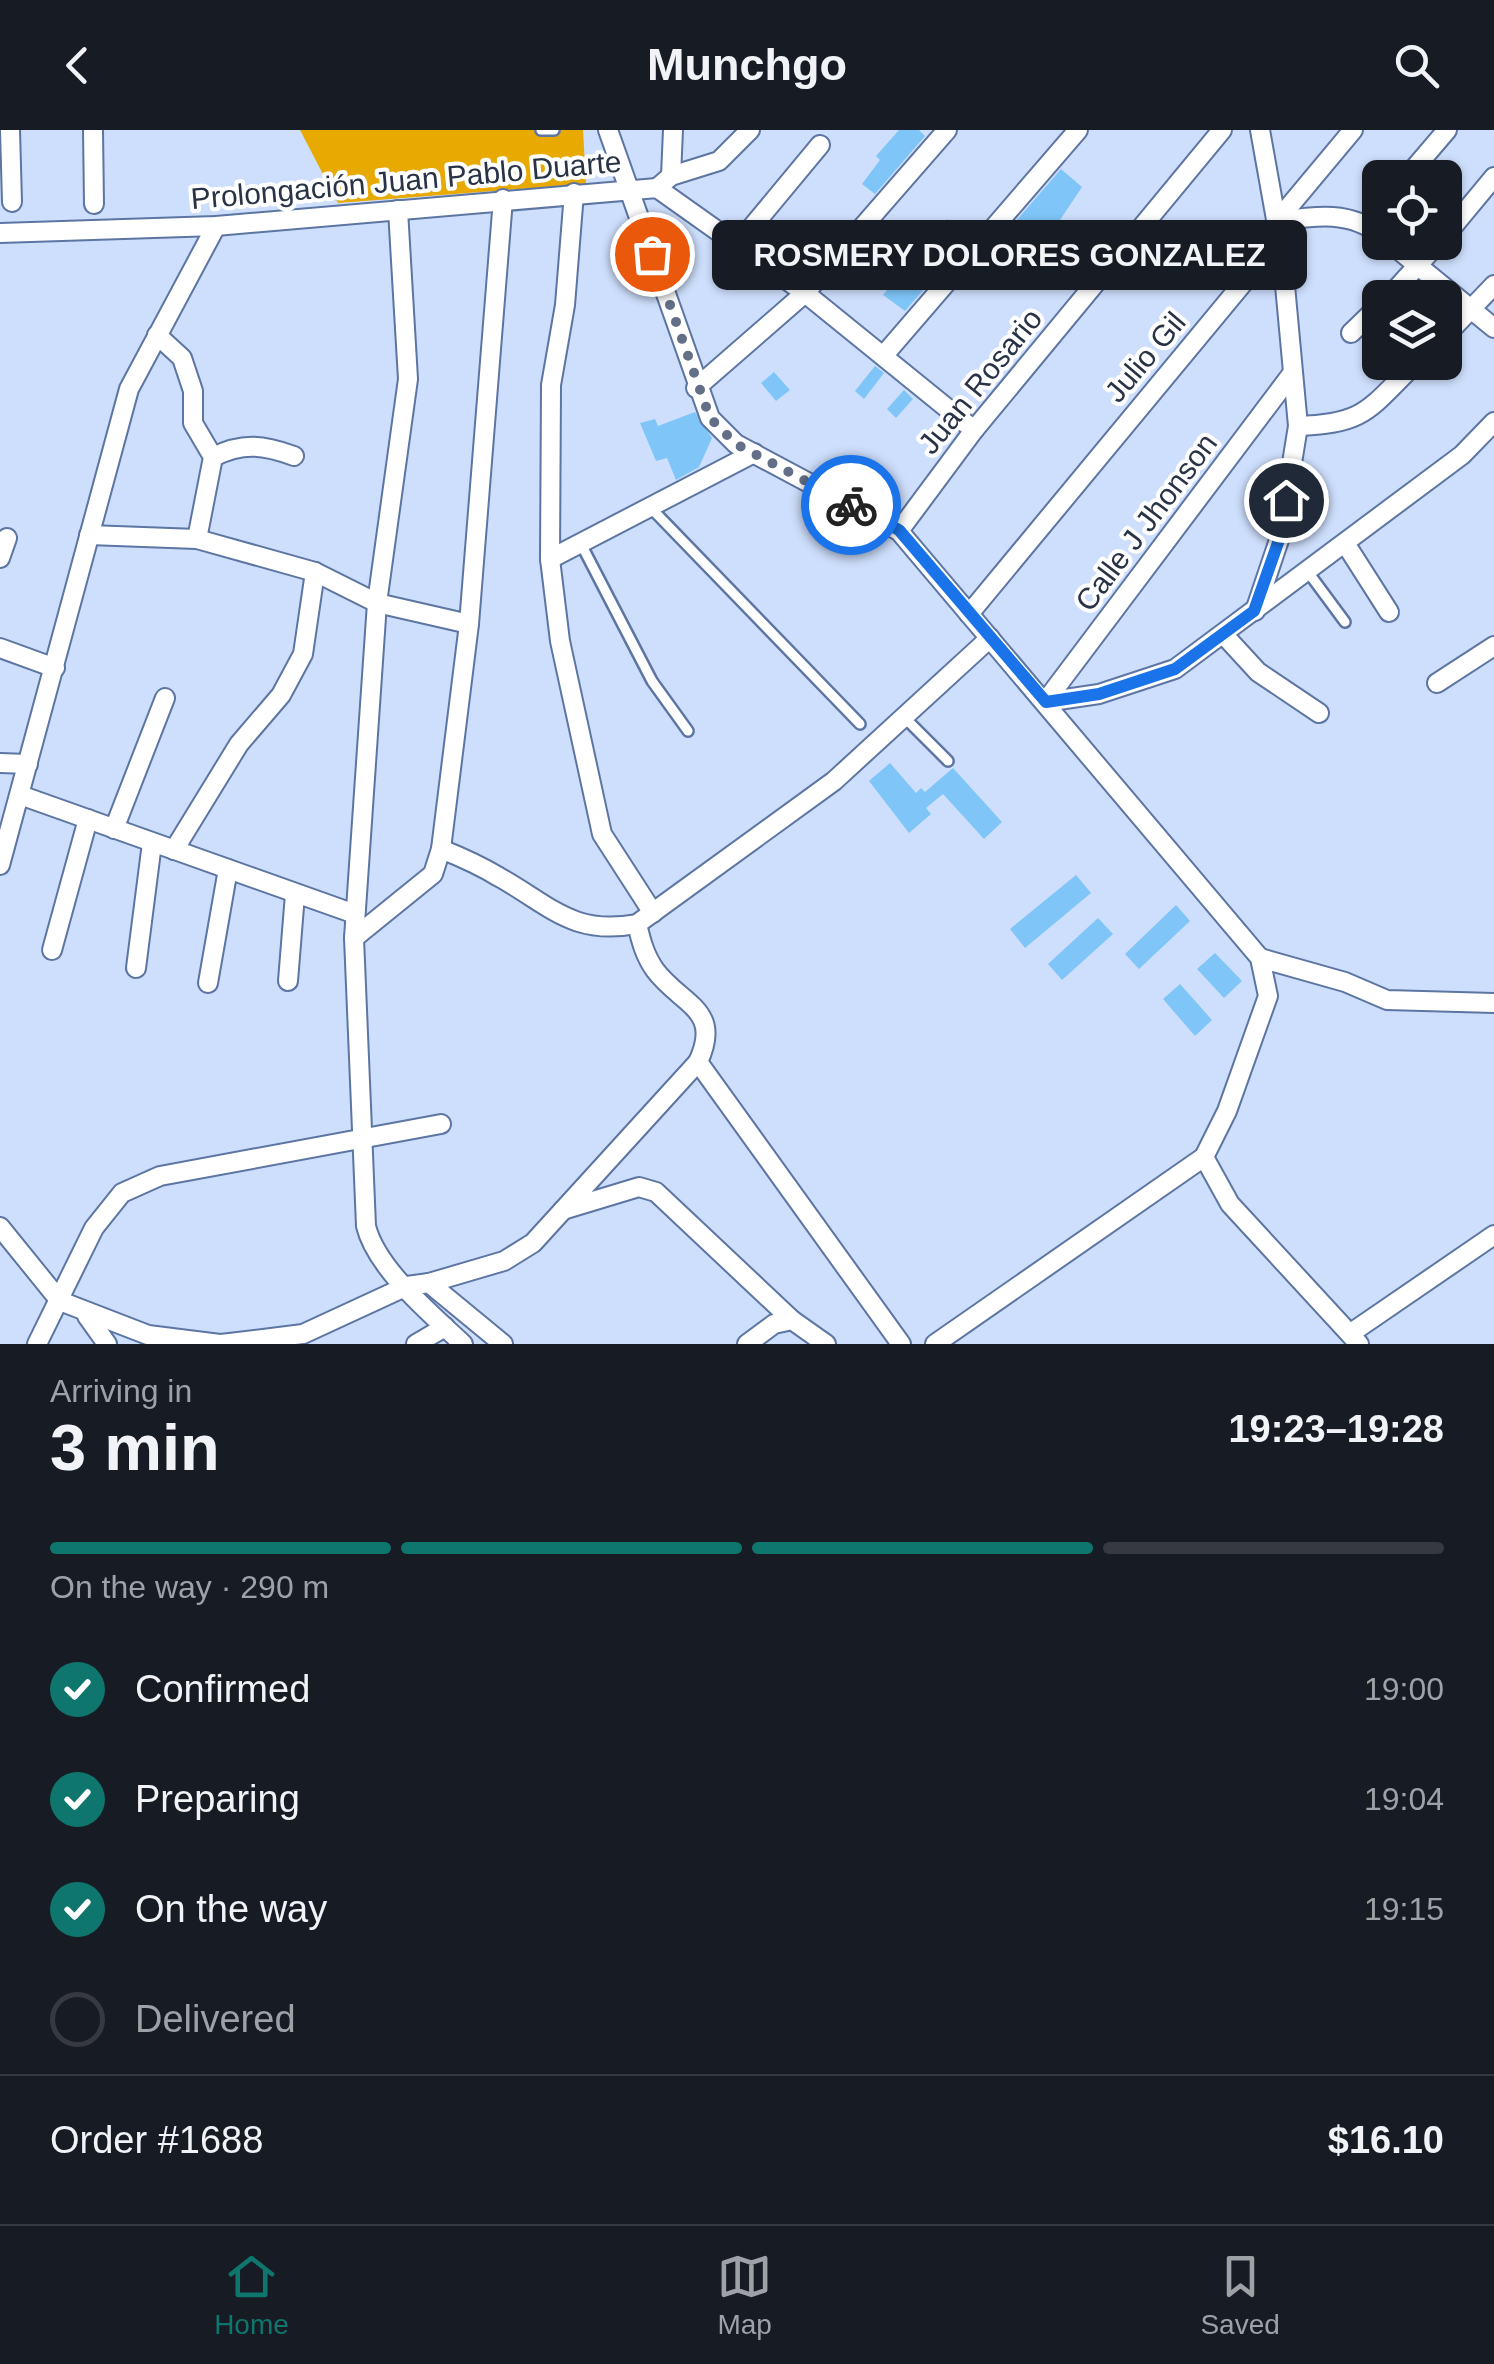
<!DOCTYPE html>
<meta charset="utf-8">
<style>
:root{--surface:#171b24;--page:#20242c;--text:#f1f3f6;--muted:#9ea1a6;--line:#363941;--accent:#0f766e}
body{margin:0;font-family:Arial,sans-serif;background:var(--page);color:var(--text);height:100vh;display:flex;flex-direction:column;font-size:38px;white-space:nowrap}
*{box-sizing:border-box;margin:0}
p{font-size:32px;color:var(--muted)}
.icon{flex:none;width:55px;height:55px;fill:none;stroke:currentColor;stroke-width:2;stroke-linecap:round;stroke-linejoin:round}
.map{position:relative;height:1214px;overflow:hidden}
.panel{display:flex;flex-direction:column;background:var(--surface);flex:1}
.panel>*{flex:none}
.tools{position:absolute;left:1362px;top:30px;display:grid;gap:20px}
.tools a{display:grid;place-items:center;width:100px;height:100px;border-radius:15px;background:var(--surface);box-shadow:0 2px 8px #0004;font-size:50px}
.pin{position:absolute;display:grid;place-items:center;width:85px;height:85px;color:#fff;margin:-42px;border:5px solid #fff;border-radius:50%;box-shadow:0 2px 10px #0007}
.courier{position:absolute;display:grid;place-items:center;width:100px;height:100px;margin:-50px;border:8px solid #1a73e8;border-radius:50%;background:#fff;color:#222;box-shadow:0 2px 12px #0007}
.bubble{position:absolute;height:70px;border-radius:15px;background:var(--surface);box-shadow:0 2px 8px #0004;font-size:32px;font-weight:800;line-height:70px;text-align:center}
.summary em{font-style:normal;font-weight:800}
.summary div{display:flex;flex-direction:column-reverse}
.summary{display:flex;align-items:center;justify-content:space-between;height:170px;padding:0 50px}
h1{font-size:65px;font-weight:800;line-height:75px}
.bar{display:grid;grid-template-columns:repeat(4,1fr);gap:15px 10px;align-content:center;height:120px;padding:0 50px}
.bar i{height:12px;border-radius:8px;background:var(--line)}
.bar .on{background:var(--accent)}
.bar p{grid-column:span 4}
.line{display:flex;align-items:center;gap:25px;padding:0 50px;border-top:2px solid var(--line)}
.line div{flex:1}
ol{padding:0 50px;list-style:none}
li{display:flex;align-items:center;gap:30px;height:110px}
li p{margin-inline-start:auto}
li .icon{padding:10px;border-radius:50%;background:var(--accent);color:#fff;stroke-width:4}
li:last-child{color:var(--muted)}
li i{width:55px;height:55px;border:5px solid var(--line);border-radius:50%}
header{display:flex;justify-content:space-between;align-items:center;height:130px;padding:0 50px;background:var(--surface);font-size:45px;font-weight:800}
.tab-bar{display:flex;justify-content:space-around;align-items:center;height:140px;border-top:2px solid var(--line);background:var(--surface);font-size:28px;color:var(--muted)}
.tab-bar a{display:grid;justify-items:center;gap:5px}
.tab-bar .on{color:var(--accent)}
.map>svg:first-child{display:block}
</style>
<header><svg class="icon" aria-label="back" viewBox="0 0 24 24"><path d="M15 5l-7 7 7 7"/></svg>Munchgo<svg class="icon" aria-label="search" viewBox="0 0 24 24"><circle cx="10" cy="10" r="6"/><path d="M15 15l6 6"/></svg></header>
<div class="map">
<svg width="1494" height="1214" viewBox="0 0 1494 1214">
<rect width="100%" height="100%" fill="#cedffd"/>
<polygon fill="#e8a901" points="300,0 583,0 586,54 338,73"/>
<g fill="#7fc5f8">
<polygon points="899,0 919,0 925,6 875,64 862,54 880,30 876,26"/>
<polygon points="1061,39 1082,57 1052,102 1018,135 1022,138 1009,154 988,136 1002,119 996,114"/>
<polygon points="947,89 969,107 905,181 883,165"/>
<polygon points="875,236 884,243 864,269 855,261"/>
<polygon points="774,242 790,260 776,271 761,253"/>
<polygon points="904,260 913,269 896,288 887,279"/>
<polygon points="695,282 712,308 699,337 676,350 667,328 656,331 640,293 655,289 658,296"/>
<polygon points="890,633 916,663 921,658 925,662 953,638 1002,692 984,709 943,664 926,678 931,684 909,703 869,651"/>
<polygon points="1076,745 1091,763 1025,818 1010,799"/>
<polygon points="1176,775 1190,791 1139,839 1125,824"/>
<polygon points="1098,788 1113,804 1062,850 1048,834"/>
<polygon points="1215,823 1242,851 1224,868 1197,839"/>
<polygon points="1180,854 1212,890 1195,906 1163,869"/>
</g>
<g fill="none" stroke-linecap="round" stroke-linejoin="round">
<g stroke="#5c75a2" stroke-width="14">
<g id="service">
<polyline points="541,0 554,0"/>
<polyline points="650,377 860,594"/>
<polyline points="581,414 652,551 688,601"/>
<polyline points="1308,442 1345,492"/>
<polyline points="904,587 948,631"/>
</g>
</g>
<g stroke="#5c75a2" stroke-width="22">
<g id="minor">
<polyline points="10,0 12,72"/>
<polyline points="93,0 94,74"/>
<polyline points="608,0 710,288 736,314 899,401 1260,828 1268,866 1227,981 1204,1027 935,1214"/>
<polyline points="671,46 673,0"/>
<polyline points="1406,48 1447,0"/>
<polyline points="657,58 671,46 719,31 750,0"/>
<polyline points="574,63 565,175 551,255 550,429 560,511 602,704 653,783"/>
<path d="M398 80 408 249 377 473 354 808 366 1096C376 1138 431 1184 463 1214"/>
<path d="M1277 91C1314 86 1350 80 1380 105"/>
<polyline points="0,103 216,96 657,58 805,163 974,300"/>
<polyline points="1445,106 1494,47"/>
<polyline points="1389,112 1494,198"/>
<polyline points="737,115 820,15"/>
<polyline points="1388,168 1439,112"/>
<polyline points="1351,203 1380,175"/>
<polyline points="157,205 182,228 193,261 193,293 213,327 197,409"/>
<polyline points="1445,206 1494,155"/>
<polyline points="884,225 1078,0"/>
<polyline points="696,258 805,163 947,0"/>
<path d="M1298 296C1367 294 1369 278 1417 232"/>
<path d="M213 327C243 312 264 315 294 326"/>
<polyline points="899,401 974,300 1222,0"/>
<polyline points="89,405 197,409 315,442 377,473 469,494"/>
<polyline points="1345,413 1389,482"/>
<polyline points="0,428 7,408"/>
<polyline points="550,429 754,323"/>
<polyline points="1255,481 1280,407 1298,296 1282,123 1260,0"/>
<polyline points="969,484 1258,135 1277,91 1353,0"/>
<polyline points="1224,505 1258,542 1319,583"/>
<polyline points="0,518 55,538"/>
<polyline points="1437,553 1494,516"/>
<polyline points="1045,572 1099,564 1175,539 1462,325 1494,292"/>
<polyline points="1045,572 1291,245"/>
<polyline points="0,633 28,634"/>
<polyline points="20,665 355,784"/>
<polyline points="114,699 165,568"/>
<path d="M441 719C461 727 481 736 499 747 551 776 573 806 637 794L834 651 990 508"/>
<polyline points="174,720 239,614 281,565 303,524 315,442"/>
<polyline points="0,735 129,259 216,96"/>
<polyline points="354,808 433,744 441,719 469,494 503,69"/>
<polyline points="52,820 88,689"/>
<polyline points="1260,828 1345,852 1387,870 1494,873"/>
<polyline points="136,838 152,713"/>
<polyline points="288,851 295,764"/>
<polyline points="208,853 228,739"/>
<polyline points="698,932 901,1214"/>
<polyline points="1204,1027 1230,1074 1359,1214"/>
<polyline points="563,1080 639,1057 656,1062 792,1190"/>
<polyline points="0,1097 60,1171 148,1205 220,1214"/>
<path d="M429 1153 504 1131 533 1113 698 932C723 879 681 875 655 840 645 826 641 811 637 794"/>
<polyline points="87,1186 107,1214"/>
<polyline points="1351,1203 1494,1105"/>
<polyline points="37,1214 94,1098 122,1063 160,1046 441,994"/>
<polyline points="221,1214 303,1204 407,1156 429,1153 503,1214"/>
<polyline points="416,1214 445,1197"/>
<polyline points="747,1214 774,1194 792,1190 826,1214"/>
</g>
</g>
<use href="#service" stroke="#fff" stroke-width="9"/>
<use href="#minor" stroke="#fff" stroke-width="18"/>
</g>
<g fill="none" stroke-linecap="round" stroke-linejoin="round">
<polyline stroke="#626f86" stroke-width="10" stroke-dasharray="0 18" points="652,124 710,288 736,314 851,375"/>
<polyline stroke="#1a73e8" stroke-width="12" points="851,375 899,400 1046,572 1099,564 1175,539 1254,481 1280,407 1286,370"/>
</g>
<g text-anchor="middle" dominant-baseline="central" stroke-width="8" stroke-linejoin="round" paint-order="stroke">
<g font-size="30" fill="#283346" stroke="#fff">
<text transform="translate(406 50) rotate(-5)">Prolongación Juan Pablo Duarte</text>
<text transform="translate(1145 227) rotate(-50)">Julio Gil</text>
<text transform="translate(980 251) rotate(-51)">Juan Rosario</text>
<text transform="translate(1146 392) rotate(-53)">Calle J Jhonson</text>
</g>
</g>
</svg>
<div class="tools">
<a><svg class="icon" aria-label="locate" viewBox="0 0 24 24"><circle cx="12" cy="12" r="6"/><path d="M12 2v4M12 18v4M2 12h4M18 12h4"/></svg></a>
<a><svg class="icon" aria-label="layers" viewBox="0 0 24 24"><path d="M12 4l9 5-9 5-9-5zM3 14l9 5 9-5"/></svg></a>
</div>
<div class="pin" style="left:652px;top:124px;background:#ea580c"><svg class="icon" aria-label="bag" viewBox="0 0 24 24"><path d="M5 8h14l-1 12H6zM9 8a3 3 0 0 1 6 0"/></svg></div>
<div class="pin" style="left:1286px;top:370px;background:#1f2937"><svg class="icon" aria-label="home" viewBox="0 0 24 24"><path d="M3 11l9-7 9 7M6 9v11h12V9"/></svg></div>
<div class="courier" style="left:851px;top:375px"><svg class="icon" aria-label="bike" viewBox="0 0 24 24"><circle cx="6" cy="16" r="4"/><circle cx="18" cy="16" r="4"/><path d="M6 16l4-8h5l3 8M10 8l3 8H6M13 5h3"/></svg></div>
<div class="bubble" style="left:712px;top:90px;width:595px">ROSMERY DOLORES GONZALEZ</div>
</div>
<section class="panel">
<div class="summary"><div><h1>3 min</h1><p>Arriving in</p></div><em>19:23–19:28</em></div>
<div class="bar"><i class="on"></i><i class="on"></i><i class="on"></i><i></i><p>On the way · 290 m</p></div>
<ol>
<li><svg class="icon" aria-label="check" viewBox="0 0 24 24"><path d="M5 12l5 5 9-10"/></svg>Confirmed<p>19:00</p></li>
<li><svg class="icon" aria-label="check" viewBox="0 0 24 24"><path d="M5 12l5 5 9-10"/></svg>Preparing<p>19:04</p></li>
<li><svg class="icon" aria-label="check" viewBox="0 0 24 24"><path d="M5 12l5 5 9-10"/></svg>On the way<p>19:15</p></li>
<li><i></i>Delivered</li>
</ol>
<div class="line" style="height:130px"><div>Order #1688</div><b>$16.10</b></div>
</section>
<nav class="tab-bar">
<a class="on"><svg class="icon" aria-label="home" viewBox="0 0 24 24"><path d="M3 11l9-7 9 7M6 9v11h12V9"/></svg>Home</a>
<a><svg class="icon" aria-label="map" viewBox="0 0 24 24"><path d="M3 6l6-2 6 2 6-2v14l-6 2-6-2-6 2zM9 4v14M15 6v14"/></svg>Map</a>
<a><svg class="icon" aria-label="saved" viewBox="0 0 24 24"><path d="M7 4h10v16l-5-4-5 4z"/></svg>Saved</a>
</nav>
